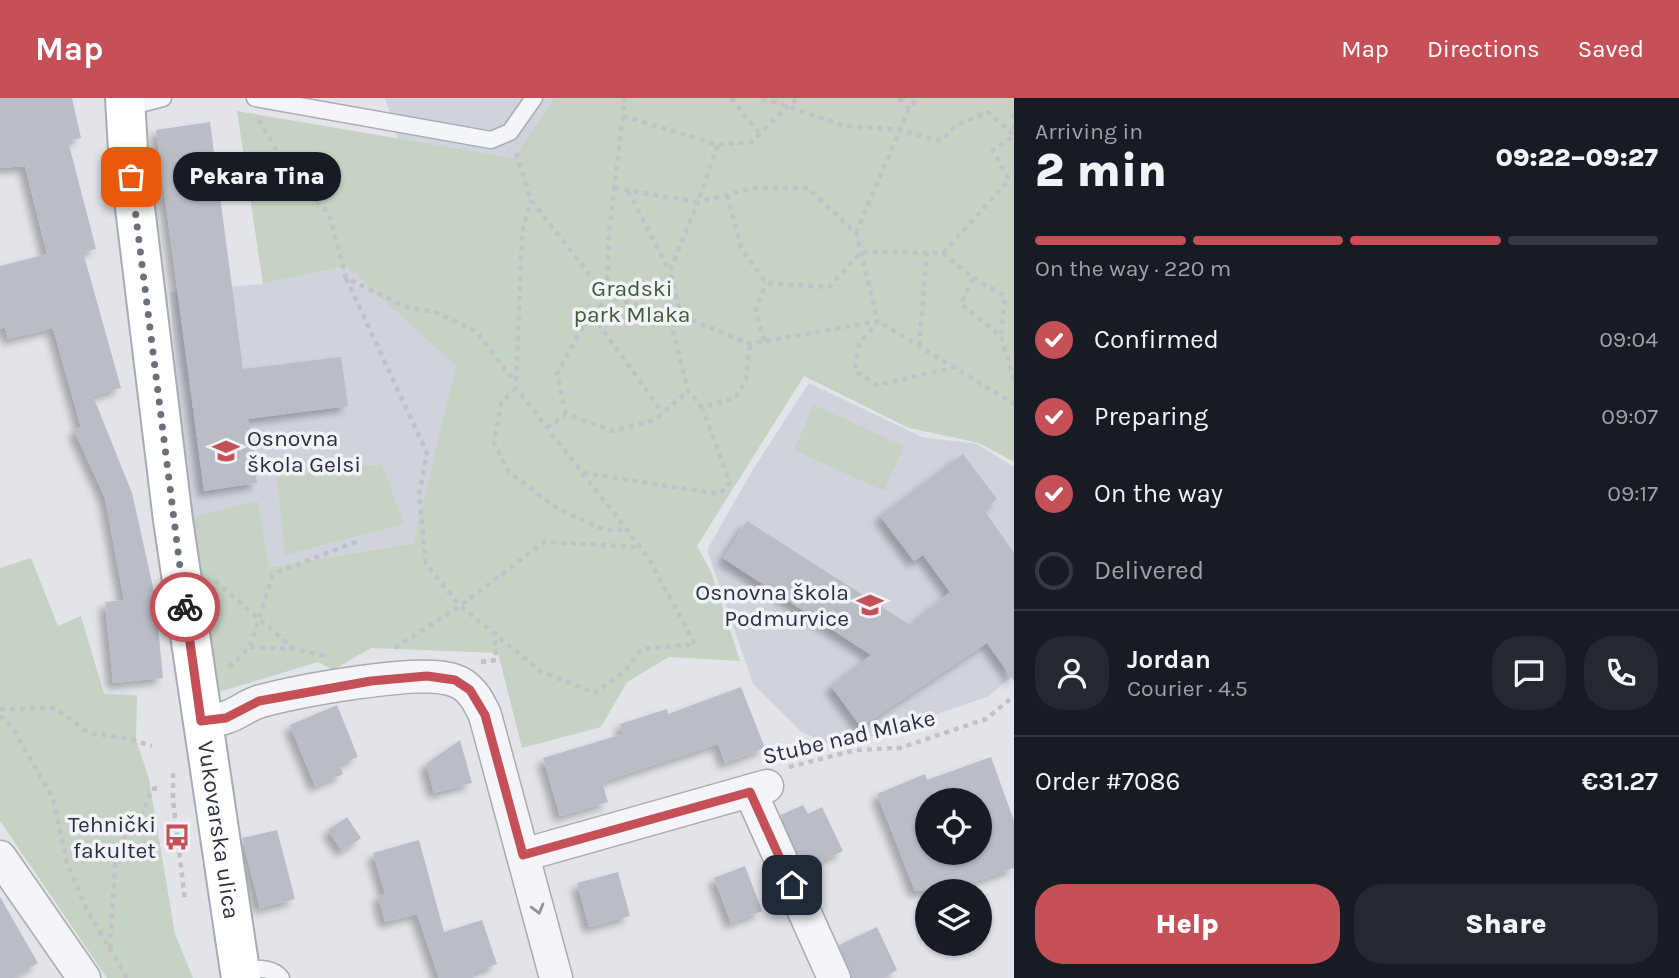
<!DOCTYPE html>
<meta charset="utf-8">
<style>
:root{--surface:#171b24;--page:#242831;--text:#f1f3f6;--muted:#9ea1a6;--line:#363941;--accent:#c55058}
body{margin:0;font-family:Karla,sans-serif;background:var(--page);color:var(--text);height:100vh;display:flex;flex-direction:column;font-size:26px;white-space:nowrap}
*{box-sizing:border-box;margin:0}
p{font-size:23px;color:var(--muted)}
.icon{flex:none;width:38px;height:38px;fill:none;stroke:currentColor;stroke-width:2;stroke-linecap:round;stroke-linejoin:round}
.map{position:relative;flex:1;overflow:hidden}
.panel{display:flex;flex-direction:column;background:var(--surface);width:665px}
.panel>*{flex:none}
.buttons{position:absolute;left:915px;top:690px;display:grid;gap:14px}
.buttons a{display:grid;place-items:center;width:77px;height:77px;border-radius:50%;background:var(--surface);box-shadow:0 2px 5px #0004;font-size:35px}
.pin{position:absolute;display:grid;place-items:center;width:60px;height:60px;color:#fff;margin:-30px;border-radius:14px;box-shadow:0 4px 10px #0006}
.courier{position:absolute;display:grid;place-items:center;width:70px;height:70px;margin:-35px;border:5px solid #c55058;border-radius:50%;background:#fff;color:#222;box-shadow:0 2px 9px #0007}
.bubble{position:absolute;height:49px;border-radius:24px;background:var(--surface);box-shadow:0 2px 5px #0004;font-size:23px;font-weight:800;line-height:49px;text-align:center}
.overview em{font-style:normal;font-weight:800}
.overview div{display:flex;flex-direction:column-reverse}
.overview{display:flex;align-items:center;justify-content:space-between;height:119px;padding:0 21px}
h1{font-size:46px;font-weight:800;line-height:52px}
.bar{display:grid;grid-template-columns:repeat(4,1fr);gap:10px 7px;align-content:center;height:84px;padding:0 21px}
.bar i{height:9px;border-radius:5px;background:var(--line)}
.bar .active{background:var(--accent)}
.bar p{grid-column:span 4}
.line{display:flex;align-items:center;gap:18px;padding:0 21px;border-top:2px solid var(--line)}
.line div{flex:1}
.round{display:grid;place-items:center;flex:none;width:74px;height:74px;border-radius:28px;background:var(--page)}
ol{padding:0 21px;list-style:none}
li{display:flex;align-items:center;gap:21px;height:77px}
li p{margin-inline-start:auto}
li .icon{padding:7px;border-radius:50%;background:var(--accent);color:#fff;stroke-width:4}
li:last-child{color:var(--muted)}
li i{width:38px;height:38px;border:4px solid var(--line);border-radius:50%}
.cta{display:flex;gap:14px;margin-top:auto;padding:14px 21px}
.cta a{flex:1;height:80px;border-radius:28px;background:var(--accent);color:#fff;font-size:28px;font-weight:800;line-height:80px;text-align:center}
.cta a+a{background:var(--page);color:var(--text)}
header{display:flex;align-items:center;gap:42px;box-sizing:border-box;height:98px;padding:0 35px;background:var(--accent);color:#fff}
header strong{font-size:33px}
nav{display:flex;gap:38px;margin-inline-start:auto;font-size:24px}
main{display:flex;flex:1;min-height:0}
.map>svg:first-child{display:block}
</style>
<header>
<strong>Map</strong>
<nav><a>Map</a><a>Directions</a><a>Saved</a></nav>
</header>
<main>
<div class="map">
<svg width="1014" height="880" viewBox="0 0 1014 880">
<defs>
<filter id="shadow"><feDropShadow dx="-6" dy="6" stdDeviation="3.5" flood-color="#0004"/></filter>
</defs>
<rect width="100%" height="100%" fill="#e2e4e9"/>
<g fill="#d0d3db">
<polygon points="385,0 554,0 513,60 398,41"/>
<polygon points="346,168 457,268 413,445 269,469 186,421 170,194 263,186"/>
<polygon points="809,285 922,339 977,346 1014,369 1014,577 987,599 838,650 802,634 753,586 707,452 752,373"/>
</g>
<g fill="#c6d3c4">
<polygon points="554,0 1014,0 1014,364 979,345 909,330 804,278 697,448 712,476 740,563 669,559 627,584 601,629 522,650 498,555 371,550 333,572 318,564 209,597 186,421 258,403 269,469 413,445 456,268 346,168 263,186 237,13 513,60"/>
<polygon points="814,307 904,348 884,393 794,352"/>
<polygon points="382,366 404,426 285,457 277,379"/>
<polygon points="31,460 58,528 81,518 104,596 137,597 136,641 149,681 175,836 193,880 107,880 0,723 0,470"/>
</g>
<g fill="#babdc6" fill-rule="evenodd" filter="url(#shadow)">
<polygon points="0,0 72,0 81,40 68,43 96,151 83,154 121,290 93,298 132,395 155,498 163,580 113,585 105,504 124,502 105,400 74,332 81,329 53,230 8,241 5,229 0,231 0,168 47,156 25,68 0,70"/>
<polygon points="210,24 243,271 341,259 348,308 248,321 257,385 204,393 156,32"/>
<polygon points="963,356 997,401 984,412 1014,455 1014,583 987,545 861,629 831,588 871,557 723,460 747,423 910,527 950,494 923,457 914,463 880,418"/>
<polygon points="741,589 765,650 725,665 718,646 602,684 608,704 560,718 543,660 623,636 620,626 667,611 668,616"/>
<polygon points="337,607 358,659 339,666 343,676 315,688 290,627"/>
<polygon points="460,642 472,685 434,695 426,666"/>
<path d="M991 659 1014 723V770L967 786 969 793H915L877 696 925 676 927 682ZM928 702H980V754H928Z"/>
<polygon points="803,707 808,716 822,709 843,753 805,771 781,717"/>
<polygon points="347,719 361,740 342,753 328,732"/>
<polygon points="277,732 295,801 260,810 242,740"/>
<polygon points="419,742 444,834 482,822 497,866 472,875 473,880 439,880 417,816 385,824 378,798 385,796 373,755"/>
<polygon points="745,768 762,813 731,825 714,780"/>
<polygon points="618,774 630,818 589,829 577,785"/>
<polygon points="0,799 38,865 13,880 0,880"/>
<polygon points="877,829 897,872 883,880 852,880 839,847"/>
</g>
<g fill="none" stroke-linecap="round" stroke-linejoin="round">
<g stroke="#a7abb3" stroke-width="19">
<g id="lane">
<polyline points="255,0 491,42 510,34 534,0"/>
<polyline points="125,10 163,0"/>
<path d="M240 871C254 871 272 868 281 880"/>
</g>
</g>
<g stroke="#a7abb3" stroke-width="35">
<g id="street">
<path d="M201 623C209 622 219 622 227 619 239 615 249 606 261 603 299 593 420 570 453 582 470 587 478 602 485 617L556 880"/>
<polyline points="750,693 834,880"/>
<polyline points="523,757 767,688"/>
<polyline points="0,759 84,880"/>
</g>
</g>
<g stroke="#a7abb3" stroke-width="42">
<g id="secondary">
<path id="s1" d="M125 0 128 52 173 422 241 880"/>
</g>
</g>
<g stroke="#c0c2c8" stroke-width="4.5" stroke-dasharray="5 5" stroke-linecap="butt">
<polyline points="731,0 760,36"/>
<polyline points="762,0 845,28 900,32 941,43 955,28 988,14 1014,37"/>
<polyline points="899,0 909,11"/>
<polyline points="1014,16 1014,31"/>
<polyline points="623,18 718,47 751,44 797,0"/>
<polyline points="259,22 292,79 329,115 346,180 406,209 435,214 476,233 515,284"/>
<polyline points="516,55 531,102 607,199 681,218 750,246 878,223 856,135 808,90 754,90 698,104 670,172 681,218 672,229 688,293 702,309"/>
<polyline points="614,90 698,104 718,47"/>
<polyline points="628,93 669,172"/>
<polyline points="727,97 741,150 766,185 829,189 861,154 943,155 973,180 961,206 1001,238 1014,282"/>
<polyline points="856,135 909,11 917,0"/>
<polyline points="943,155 1009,82 993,52 1014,38"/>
<polyline points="346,180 427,355 419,397 426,466 460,508 542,574 595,595 624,574 642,551 695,546 648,459 516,290 522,134 531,102"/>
<polyline points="973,180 1005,198 1001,238"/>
<polyline points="592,217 663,315"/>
<polyline points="764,243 756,212 766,185"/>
<polyline points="919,248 927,155"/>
<polyline points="956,269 877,287 855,273 859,246 878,223 1014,306"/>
<polyline points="516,290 501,305 494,345 508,373 558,411 605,432 626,431"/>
<polyline points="566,316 557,276 580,233 607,199 609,134 625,0"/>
<polyline points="547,330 566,316 613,333 654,322 688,293"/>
<polyline points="583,375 720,396 730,385 702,309 736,300 746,281 750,246"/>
<polyline points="215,483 293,550"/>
<polyline points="250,549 294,551 325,558"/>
<polyline points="395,550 460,508 544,444 638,449"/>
<polyline points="481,564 496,562 495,534"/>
<polyline points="229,569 250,549 273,476 355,444 355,439"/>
<polyline points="0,611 55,610 89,635 126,640 152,648"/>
<polyline points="0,618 12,629 53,700 67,765 85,808 127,880"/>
<polyline points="789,669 856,652 900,650 986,621 1014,598"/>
<polyline points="173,675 173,702 185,802"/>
<polyline points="110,850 116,751 142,717 152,691 159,690"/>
</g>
<use href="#lane" stroke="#f4f5f8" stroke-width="16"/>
<use href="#street" stroke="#f4f5f8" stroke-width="32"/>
<use href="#secondary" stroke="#fff" stroke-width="38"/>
</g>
<defs><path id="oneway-chevron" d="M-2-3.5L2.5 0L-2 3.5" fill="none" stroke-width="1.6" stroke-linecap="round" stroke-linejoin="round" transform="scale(1.75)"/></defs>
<use stroke="#90939c" href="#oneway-chevron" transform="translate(538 811) rotate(75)"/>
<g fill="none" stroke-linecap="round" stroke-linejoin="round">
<polyline stroke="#6b707b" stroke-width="7" stroke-dasharray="0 12.6" points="131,79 185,509"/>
<polyline stroke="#c55058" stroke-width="9" points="185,509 201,623 226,620 259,603 371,583 427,578 455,582 470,592 485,617 523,757 750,694 792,787"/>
</g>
<defs>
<g id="school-bare" transform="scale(2.1)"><path d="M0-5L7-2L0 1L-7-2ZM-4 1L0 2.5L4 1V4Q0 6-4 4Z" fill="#c55058" stroke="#f2f3f7" stroke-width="2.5" paint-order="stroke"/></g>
<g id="bus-bare" transform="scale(2.1)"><path d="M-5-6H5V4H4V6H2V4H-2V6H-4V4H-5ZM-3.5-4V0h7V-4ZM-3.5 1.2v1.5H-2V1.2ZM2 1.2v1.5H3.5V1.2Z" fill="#c55058" stroke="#f2f3f7" stroke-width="2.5" paint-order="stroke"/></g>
</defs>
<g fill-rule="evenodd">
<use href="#school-bare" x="226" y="353"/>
<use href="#school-bare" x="870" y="507"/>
<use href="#bus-bare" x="177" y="739"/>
</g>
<g text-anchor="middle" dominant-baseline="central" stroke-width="7" stroke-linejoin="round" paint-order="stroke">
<g font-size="23" fill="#3d5b39" stroke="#f2f3f7">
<text x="632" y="190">Gradski<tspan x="632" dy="26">park Mlaka</tspan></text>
</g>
<g font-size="23" fill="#2b3140" stroke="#f2f3f7" text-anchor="end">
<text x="247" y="340" text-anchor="start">Osnovna<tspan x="247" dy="26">škola Gelsi</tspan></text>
<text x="849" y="494">Osnovna škola<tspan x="849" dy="26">Podmurvice</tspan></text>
<text x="156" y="726">Tehnički<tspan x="156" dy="26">fakultet</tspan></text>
</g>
<g font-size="23" fill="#2b3140" stroke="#f2f3f7">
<text transform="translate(849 639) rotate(-13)">Stube nad Mlake</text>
<text stroke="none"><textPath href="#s1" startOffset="738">Vukovarska ulica</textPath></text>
</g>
</g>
</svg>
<div class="buttons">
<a><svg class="icon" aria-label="locate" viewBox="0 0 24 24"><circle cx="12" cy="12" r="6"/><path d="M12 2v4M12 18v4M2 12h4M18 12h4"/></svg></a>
<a><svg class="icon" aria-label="layers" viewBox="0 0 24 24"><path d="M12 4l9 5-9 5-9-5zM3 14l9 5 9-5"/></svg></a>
</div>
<div class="pin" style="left:131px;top:79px;background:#ea580c"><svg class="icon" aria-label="bag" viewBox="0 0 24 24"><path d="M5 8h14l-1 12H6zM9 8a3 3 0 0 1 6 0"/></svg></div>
<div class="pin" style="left:792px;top:787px;background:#1f2937"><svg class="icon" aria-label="home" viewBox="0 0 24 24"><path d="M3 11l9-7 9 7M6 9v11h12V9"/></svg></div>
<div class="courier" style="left:185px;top:509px"><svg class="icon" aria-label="bike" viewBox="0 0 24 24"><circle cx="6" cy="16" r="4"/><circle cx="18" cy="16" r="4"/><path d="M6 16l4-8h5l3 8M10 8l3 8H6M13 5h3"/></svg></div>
<div class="bubble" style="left:173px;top:54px;width:168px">Pekara Tina</div>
</div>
<section class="panel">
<div class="overview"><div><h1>2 min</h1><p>Arriving in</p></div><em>09:22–09:27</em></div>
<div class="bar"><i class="active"></i><i class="active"></i><i class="active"></i><i></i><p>On the way · 220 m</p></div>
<ol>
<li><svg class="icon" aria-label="check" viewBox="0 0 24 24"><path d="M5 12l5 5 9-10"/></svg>Confirmed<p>09:04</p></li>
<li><svg class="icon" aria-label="check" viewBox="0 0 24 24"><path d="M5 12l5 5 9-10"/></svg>Preparing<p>09:07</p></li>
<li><svg class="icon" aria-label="check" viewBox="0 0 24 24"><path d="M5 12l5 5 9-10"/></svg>On the way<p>09:17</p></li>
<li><i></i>Delivered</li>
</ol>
<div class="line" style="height:126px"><a class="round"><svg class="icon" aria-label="person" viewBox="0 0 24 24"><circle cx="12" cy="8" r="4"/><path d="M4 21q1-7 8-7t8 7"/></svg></a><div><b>Jordan</b><p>Courier · 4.5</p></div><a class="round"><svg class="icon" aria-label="chat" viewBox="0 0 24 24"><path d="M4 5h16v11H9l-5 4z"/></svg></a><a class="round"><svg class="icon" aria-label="phone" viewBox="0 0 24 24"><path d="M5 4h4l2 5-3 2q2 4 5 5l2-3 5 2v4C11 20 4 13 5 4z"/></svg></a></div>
<div class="line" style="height:91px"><div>Order #7086</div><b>€31.27</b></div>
<div class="cta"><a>Help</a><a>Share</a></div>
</section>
</main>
